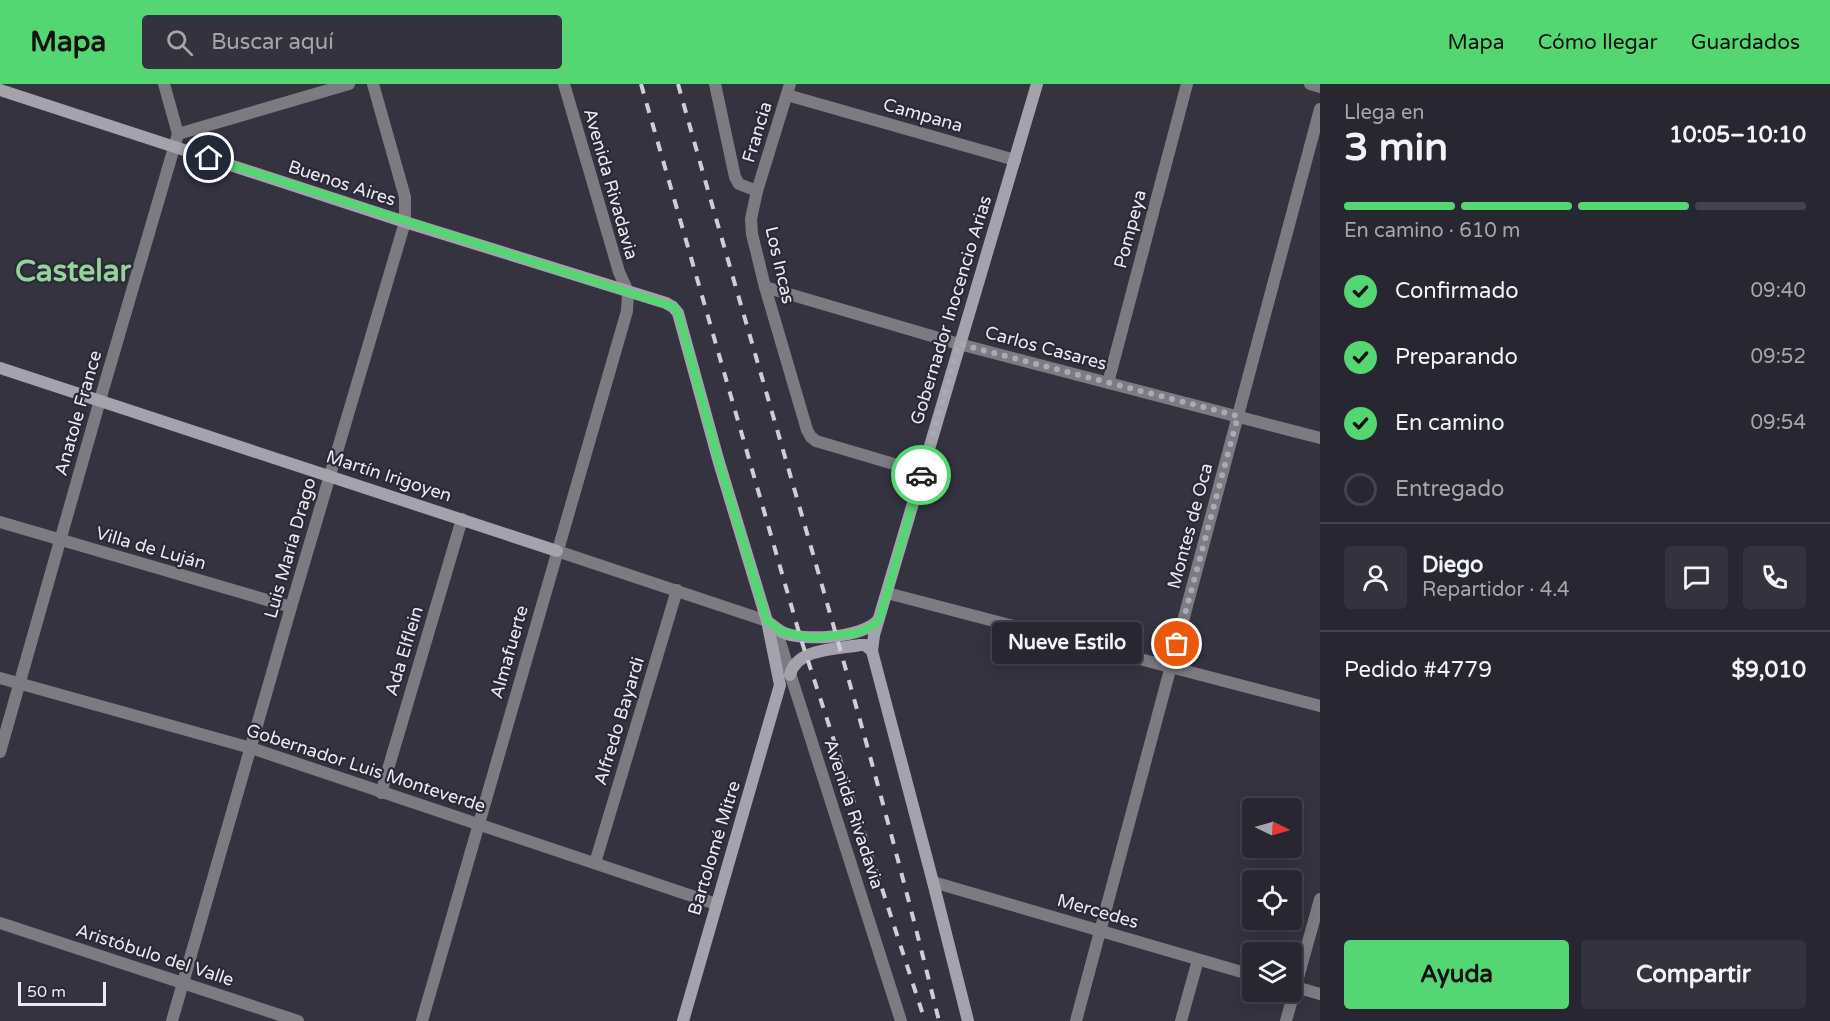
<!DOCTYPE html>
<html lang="es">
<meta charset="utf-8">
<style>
:root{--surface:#282631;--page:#34323d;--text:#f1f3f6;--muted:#a5a5ab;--line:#44434d;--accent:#54d672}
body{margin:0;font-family:"Varela Round",sans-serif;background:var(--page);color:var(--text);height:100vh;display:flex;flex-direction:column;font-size:22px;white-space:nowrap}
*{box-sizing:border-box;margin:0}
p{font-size:20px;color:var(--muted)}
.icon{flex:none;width:33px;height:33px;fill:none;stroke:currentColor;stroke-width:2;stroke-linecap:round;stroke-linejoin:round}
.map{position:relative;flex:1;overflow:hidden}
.drawer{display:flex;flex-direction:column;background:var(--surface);width:510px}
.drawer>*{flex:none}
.needle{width:39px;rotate:95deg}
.fabs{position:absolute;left:1242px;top:714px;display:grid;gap:12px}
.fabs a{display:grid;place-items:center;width:60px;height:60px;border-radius:6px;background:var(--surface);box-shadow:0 3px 15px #0003,0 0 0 2px var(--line);font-size:30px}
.scale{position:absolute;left:18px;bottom:15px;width:88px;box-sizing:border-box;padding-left:6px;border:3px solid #eae8f1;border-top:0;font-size:16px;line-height:21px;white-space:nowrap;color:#eae8f1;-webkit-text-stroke:4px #2c2936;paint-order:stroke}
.pin{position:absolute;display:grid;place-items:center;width:51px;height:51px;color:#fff;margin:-26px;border:3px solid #fff;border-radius:50%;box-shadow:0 2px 6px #0007}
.courier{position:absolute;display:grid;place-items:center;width:60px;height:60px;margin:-30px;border:4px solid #54d672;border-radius:50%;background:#fff;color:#222;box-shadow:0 2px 8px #0007}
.bubble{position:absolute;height:42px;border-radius:6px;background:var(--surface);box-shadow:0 3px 15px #0003,0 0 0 2px var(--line);font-size:20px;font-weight:700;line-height:42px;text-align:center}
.overview em{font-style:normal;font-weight:700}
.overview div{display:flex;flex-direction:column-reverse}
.overview{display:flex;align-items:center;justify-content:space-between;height:102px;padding:0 24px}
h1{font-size:39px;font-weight:700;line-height:45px}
.bar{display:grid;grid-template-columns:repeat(4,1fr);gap:9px 6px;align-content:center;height:72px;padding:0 24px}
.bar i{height:8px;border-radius:4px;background:var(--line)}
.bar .on{background:var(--accent)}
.bar p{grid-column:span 4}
.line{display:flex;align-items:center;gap:15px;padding:0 24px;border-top:2px solid var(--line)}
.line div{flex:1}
.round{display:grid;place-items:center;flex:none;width:63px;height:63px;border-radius:6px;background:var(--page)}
ol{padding:0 24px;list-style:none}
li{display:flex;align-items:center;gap:18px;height:66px}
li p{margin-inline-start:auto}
li .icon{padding:6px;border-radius:50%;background:var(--accent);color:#111;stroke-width:4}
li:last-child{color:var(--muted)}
li i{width:33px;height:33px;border:3px solid var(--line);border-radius:50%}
.action{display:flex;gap:12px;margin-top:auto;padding:12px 24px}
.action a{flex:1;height:69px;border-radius:6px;background:var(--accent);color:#111;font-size:24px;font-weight:700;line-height:69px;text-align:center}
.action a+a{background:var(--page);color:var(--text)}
header{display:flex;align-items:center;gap:36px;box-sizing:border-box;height:84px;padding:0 30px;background:var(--accent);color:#111}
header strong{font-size:28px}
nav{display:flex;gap:33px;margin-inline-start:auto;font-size:21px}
.search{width:420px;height:54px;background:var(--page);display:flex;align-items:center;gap:15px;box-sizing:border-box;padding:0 21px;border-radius:6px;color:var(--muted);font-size:22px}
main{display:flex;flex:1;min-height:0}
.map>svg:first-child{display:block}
</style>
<header>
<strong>Mapa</strong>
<div class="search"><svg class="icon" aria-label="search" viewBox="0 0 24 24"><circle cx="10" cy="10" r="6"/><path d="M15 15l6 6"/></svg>Buscar aquí</div>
<nav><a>Mapa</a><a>Cómo llegar</a><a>Guardados</a></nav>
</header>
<main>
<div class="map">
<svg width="1320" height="937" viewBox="0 0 1320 937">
<rect width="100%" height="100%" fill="#363341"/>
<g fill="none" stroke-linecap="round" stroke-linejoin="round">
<g stroke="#7c7b82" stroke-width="12">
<polyline points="715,0 735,93 739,100 757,107"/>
<polyline points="790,0 757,107 751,135 752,150 765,203 807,346 811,353 816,357 921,388"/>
<polyline points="1310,0 1320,3"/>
<polyline points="787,11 1015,76"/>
<polyline points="178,50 349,0"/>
<polyline points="765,203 959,260 1320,354"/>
<polyline points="1108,299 1187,0"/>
<polyline points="0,438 291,523"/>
<polyline points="557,467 767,537 780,558 901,937"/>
<polyline points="887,509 1320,622"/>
<polyline points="0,594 251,664 716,820"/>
<polyline points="0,668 100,316 178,50 164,0"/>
<polyline points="381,709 462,435"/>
<polyline points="595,779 677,506"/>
<polyline points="933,798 1252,891"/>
<polyline points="0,839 298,937"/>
<polyline points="1292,902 1320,910"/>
<polyline points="172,937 291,523 405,138 405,113 373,0"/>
<polyline points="422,937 627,227 628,208 619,188 564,0"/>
<polyline points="1076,937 1320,25"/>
<polyline points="1181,937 1198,876"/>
<polyline points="1286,937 1320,815"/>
</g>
<g stroke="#a3a2ad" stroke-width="12">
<polyline points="0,6 405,138 666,219 673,223 678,229 718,375 767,537 780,601 683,937"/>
<polyline points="0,284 557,467"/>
<path d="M767 537C771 540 777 545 782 548 803 558 863 554 878 536"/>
<path d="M790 591C796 564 838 565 860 561H865L872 567"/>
<polyline points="968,937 933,798 872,567 874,551 1037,0"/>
</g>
<g stroke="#cfcdd7" stroke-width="4" stroke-dasharray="10 10" stroke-linecap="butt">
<polyline points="641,0 800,552 925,937"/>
<path d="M678 0C765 312 862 622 939 937"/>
</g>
</g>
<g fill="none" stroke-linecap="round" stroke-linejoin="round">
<polyline stroke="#aba9b3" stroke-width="6" stroke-dasharray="0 10.8" points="921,391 959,260 1238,332 1177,560"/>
<polyline stroke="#54d672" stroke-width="8" points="209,74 674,223 678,229 718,375 767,537 783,548 812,554 857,549 874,541 879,536 887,509 921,391"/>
</g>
<g text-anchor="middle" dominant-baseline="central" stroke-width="4.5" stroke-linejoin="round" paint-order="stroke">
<g font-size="18" fill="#eae8f1" stroke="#2c2936">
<text transform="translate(923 31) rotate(16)">Campana</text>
<text transform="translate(757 48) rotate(-73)">Francia</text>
<text transform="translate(342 99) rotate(18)">Buenos Aires</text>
<text transform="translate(611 100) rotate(74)">Avenida Rivadavia</text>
<text transform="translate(1130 145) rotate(-75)">Pompeya</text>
<text transform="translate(780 181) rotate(77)">Los Incas</text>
<text transform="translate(951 226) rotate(-73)">Gobernador Inocencio Arias</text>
<text transform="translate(1046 264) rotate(15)">Carlos Casares</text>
<text transform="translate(78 329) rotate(-74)">Anatole France</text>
<text transform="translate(389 392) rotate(18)">Martín Irigoyen</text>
<text transform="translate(1190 442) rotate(-75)">Montes de Oca</text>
<text transform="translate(151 464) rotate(16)">Villa de Luján</text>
<text transform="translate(290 464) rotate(-74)">Luis María Drago</text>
<text transform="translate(404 567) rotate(-73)">Ada Elflein</text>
<text transform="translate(509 568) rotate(-74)">Almafuerte</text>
<text transform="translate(619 637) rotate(-73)">Alfredo Bayardi</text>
<text transform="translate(366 684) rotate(18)">Gobernador Luis Monteverde</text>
<text transform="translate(854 730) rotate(72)">Avenida Rivadavia</text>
<text transform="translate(714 764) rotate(-73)">Bartolomé Mitre</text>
<text transform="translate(1098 827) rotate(16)">Mercedes</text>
<text transform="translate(155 871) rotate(18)">Aristóbulo del Valle</text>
</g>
<g font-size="30" font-weight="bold" fill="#94d39d" stroke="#2c2936">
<text x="73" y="187">Castelar</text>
</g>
</g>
</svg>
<div class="fabs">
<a><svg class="needle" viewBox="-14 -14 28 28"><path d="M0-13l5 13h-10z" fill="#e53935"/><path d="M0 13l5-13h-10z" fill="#a5a5ab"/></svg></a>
<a><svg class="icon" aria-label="locate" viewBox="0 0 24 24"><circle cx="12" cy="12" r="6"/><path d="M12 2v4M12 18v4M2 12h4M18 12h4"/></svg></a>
<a><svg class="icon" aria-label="layers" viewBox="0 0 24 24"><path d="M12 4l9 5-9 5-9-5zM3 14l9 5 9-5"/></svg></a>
</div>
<div class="scale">50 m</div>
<div class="pin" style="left:1177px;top:560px;background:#ea580c"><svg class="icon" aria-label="bag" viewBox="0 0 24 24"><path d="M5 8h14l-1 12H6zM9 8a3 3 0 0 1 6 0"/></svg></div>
<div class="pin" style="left:209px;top:74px;background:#1f2937"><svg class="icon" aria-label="home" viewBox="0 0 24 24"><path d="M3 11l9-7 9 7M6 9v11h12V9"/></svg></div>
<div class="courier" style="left:921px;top:391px"><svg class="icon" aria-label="car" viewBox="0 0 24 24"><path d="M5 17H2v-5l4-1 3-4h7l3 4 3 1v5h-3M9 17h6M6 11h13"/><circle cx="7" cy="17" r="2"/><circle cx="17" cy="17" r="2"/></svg></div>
<div class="bubble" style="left:992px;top:538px;width:150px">Nueve Estilo</div>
</div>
<section class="drawer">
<div class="overview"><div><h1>3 min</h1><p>Llega en</p></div><em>10:05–10:10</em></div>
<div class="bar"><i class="on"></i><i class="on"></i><i class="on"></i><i></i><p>En camino · 610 m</p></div>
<ol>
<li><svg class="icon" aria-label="check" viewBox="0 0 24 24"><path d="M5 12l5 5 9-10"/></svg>Confirmado<p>09:40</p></li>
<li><svg class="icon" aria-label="check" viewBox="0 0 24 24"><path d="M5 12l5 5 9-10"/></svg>Preparando<p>09:52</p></li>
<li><svg class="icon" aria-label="check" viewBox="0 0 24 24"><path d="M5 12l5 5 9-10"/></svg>En camino<p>09:54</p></li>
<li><i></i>Entregado</li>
</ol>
<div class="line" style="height:108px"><a class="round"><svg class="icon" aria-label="person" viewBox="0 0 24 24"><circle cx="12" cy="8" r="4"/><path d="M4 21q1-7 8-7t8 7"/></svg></a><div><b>Diego</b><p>Repartidor · 4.4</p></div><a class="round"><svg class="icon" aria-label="chat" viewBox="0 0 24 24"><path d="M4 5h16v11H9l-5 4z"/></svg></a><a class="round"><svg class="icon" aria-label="phone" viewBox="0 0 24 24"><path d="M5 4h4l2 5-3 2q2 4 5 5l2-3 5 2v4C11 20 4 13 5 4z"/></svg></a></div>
<div class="line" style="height:78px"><div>Pedido #4779</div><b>$9,010</b></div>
<div class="action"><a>Ayuda</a><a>Compartir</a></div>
</section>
</main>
